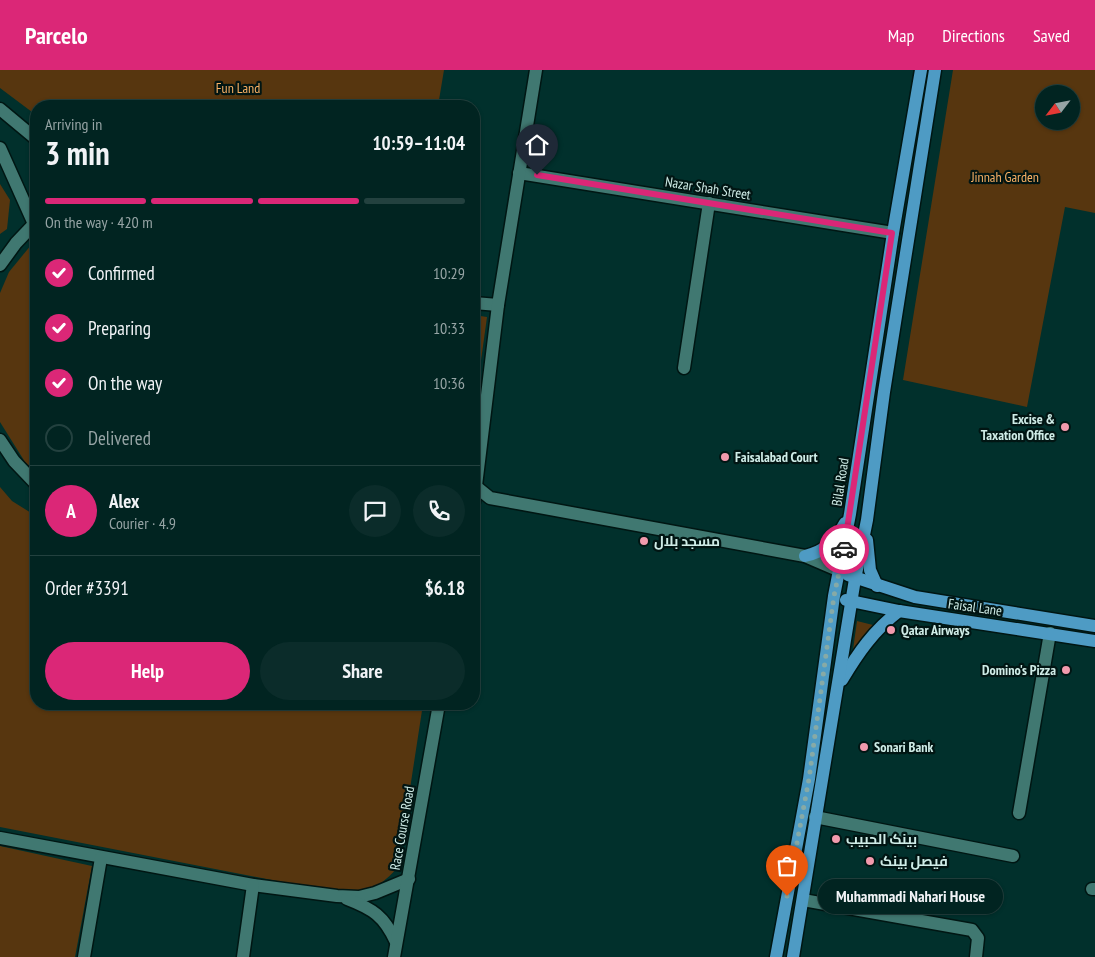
<!DOCTYPE html>
<meta charset="utf-8">
<style>
:root{--surface:#012421;--page:#0b2c2a;--text:#f1f3f6;--muted:#96a4a5;--line:#23413f;--accent:#db2777}
body{margin:0;font-family:"PT Sans Narrow",Cairo,sans-serif;background:var(--page);color:var(--text);height:100vh;display:flex;flex-direction:column;font-size:19px;white-space:nowrap}
*{box-sizing:border-box;margin:0}
p{font-size:16px;color:var(--muted)}
.icon{flex:none;width:28px;height:28px;fill:none;stroke:currentColor;stroke-width:2;stroke-linecap:round;stroke-linejoin:round}
.map{position:relative;flex:1;overflow:hidden}
.drawer{position:absolute;left:30px;top:30px;width:450px;height:610px;display:flex;flex-direction:column;background:var(--surface);border-radius:20px;box-shadow:0 1px 4px #0004,0 0 0 1px var(--line)}
.drawer>*{flex:none}
.needle{width:32px;rotate:238deg}
.controls{position:absolute;left:1035px;top:15px;display:grid;gap:10px}
.controls a{display:grid;place-items:center;width:45px;height:45px;border-radius:50%;background:var(--surface);box-shadow:0 1px 4px #0004,0 0 0 1px var(--line);font-size:25px}
.pin{position:absolute;display:grid;place-items:center;width:42px;height:42px;color:#fff;margin:-51px -21px;border-radius:50% 50% 50% 0;rotate:-45deg;box-shadow:0 0 5px #0007}
.pin .icon{rotate:45deg}
.courier{position:absolute;display:grid;place-items:center;width:50px;height:50px;margin:-25px;border:4px solid #db2777;border-radius:50%;background:#fff;color:#222;box-shadow:0 1px 6px #0007}
.bubble{position:absolute;height:35px;border-radius:18px;background:var(--surface);box-shadow:0 1px 4px #0004,0 0 0 1px var(--line);font-size:16px;font-weight:700;line-height:35px;text-align:center}
.summary em{font-style:normal;font-weight:700}
.summary div{display:flex;flex-direction:column-reverse}
.summary{display:flex;align-items:center;justify-content:space-between;height:85px;padding:0 15px}
h1{font-size:32px;font-weight:700;line-height:38px}
.bar{display:grid;grid-template-columns:repeat(4,1fr);gap:8px 5px;align-content:center;height:60px;padding:0 15px}
.bar i{height:6px;border-radius:4px;background:var(--line)}
.bar .current{background:var(--accent)}
.bar p{grid-column:span 4}
.line{display:flex;align-items:center;gap:12px;padding:0 15px;border-top:1px solid var(--line)}
.line div{flex:1}
.round{display:grid;place-items:center;flex:none;width:52px;height:52px;border-radius:26px;background:var(--page)}
ol{padding:0 15px;list-style:none}
li{display:flex;align-items:center;gap:15px;height:55px}
li p{margin-inline-start:auto}
li .icon{padding:5px;border-radius:50%;background:var(--accent);color:#fff;stroke-width:4}
li:last-child{color:var(--muted)}
li i{width:28px;height:28px;border:2px solid var(--line);border-radius:50%}
.primary-button{display:flex;gap:10px;margin-top:auto;padding:10px 15px}
.primary-button a{flex:1;height:58px;border-radius:30px;background:var(--accent);color:#fff;font-size:20px;font-weight:700;line-height:58px;text-align:center}
.primary-button a+a{background:var(--page);color:var(--text)}
header{display:flex;align-items:center;gap:30px;box-sizing:border-box;height:70px;padding:0 25px;background:var(--accent);color:#fff}
header strong{font-size:24px}
nav{display:flex;gap:28px;margin-inline-start:auto;font-size:18px}
.map>svg:first-child{display:block}
</style>
<header>
<strong>Parcelo</strong>
<nav><a>Map</a><a>Directions</a><a>Saved</a></nav>
</header>
<div class="map">
<svg width="1095" height="887" viewBox="0 0 1095 887">
<rect width="100%" height="100%" fill="#01302c"/>
<g fill="#57360f" fill-rule="evenodd">
<polygon points="0,0 444,0 438,36 36,36 36,45 0,18"/>
<path d="M953 0H1095V143L1065 137 1027 337 903 310ZM1044 24H1071V51H1044Z"/>
<polygon points="0,114 10,130 7,159 0,164"/>
<polygon points="36,169 36,402 25,392 0,352 0,223 9,202"/>
<polygon points="474,245 487,247 474,341"/>
<path d="M0 417 12 431 36 446V634H423L398 797C381 816 373 819 349 825L0 757Z"/>
<polygon points="857,551 877,556 853,580"/>
<polygon points="0,776 92,796 75,887 0,887"/>
</g>
<g fill="none" stroke-linecap="round" stroke-linejoin="round">
<g stroke="#001613" stroke-width="15">
<g id="minor">
<polyline points="0,39 36,69"/>
<polyline points="0,78 34,154"/>
<polyline points="519,103 893,163"/>
<polyline points="0,195 16,173 36,152"/>
<polyline points="474,233 498,235"/>
<polyline points="684,298 709,133"/>
<polyline points="0,370 14,391 36,414"/>
<polyline points="474,415 490,428 805,486 840,501"/>
<polyline points="474,432 498,235 536,0"/>
<polyline points="1019,743 1050,563"/>
<polyline points="815,747 1013,786"/>
<polyline points="0,768 253,815 337,826 359,827 375,823 409,809"/>
<polyline points="1092,819 1095,819"/>
<path d="M347 829C373 839 384 846 396 872"/>
<polyline points="803,830 972,860 978,868 976,887"/>
<polyline points="84,887 101,788"/>
<polyline points="243,887 253,815"/>
<polyline points="394,887 439,634"/>
</g>
</g>
<g stroke="#001613" stroke-width="15">
<g id="major">
<polyline points="867,470 870,500 877,516"/>
<path d="M805 486C826 481 835 471 845 453"/>
<polyline points="848,505 915,527 1095,556"/>
<polyline points="846,530 899,541 1095,571"/>
<path d="M842 610C858 583 874 560 899 541"/>
<polyline points="776,887 809,709 834,526 850,444 893,163 921,0"/>
<polyline points="793,887 855,509 867,450 884,322 935,0"/>
</g>
</g>
<use href="#minor" stroke="#407871" stroke-width="12"/>
<use href="#major" stroke="#4e9bc4" stroke-width="12"/>
</g>
<g fill="none" stroke-linecap="round" stroke-linejoin="round">
<polyline stroke="#87aaa6" stroke-width="5" stroke-dasharray="0 9" points="787,826 809,709 834,526 844,479"/>
<polyline stroke="#db2777" stroke-width="6" points="537,105 892,163 844,479"/>
</g>
<g fill="#f29aad" stroke="#011513" stroke-width="2">
<circle cx="1065" cy="357" r="5"/>
<circle cx="725" cy="387" r="5"/>
<circle cx="644" cy="471" r="5"/>
<circle cx="891" cy="560" r="5"/>
<circle cx="1066" cy="600" r="5"/>
<circle cx="864" cy="677" r="5"/>
<circle cx="836" cy="769" r="5"/>
<circle cx="870" cy="791" r="5"/>
</g>
<g text-anchor="middle" dominant-baseline="central" stroke-width="4.5" stroke-linejoin="round" paint-order="stroke">
<g font-size="14" fill="#f9b166" stroke="#011513">
<text x="238" y="18">Fun Land</text>
<text x="1005" y="107">Jinnah Garden</text>
</g>
<g font-size="14" fill="#cfece7" stroke="#011513">
<text transform="translate(708 118) rotate(9)">Nazar Shah Street</text>
<text transform="translate(840 412) rotate(-81)">Bilal Road</text>
<text transform="translate(975 537) rotate(8)">Faisal Lane</text>
<text transform="translate(402 758) rotate(-80)">Race Course Road</text>
</g>
<g font-size="14" font-weight="bold" fill="#cfece7" stroke="#011513" text-anchor="start">
<text x="1055" y="349" text-anchor="end">Excise &amp;<tspan x="1055" dy="16">Taxation Office</tspan></text>
<text x="735" y="387">Faisalabad Court</text>
<text x="654" y="471">مسجد بلال</text>
<text x="901" y="560">Qatar Airways</text>
<text x="1056" y="600" text-anchor="end">Domino's Pizza</text>
<text x="874" y="677">Sonari Bank</text>
<text x="846" y="769">بينک الحبيب</text>
<text x="880" y="791">فیصل بینک</text>
</g>
</g>
</svg>
<div class="controls">
<a><svg class="needle" viewBox="-14 -14 28 28"><path d="M0-13l5 13h-10z" fill="#e53935"/><path d="M0 13l5-13h-10z" fill="#96a4a5"/></svg></a>
</div>
<div class="pin" style="left:787px;top:826px;background:#ea580c"><svg class="icon" aria-label="bag" viewBox="0 0 24 24"><path d="M5 8h14l-1 12H6zM9 8a3 3 0 0 1 6 0"/></svg></div>
<div class="pin" style="left:537px;top:105px;background:#1f2937"><svg class="icon" aria-label="home" viewBox="0 0 24 24"><path d="M3 11l9-7 9 7M6 9v11h12V9"/></svg></div>
<div class="courier" style="left:844px;top:479px"><svg class="icon" aria-label="car" viewBox="0 0 24 24"><path d="M5 17H2v-5l4-1 3-4h7l3 4 3 1v5h-3M9 17h6M6 11h13"/><circle cx="7" cy="17" r="2"/><circle cx="17" cy="17" r="2"/></svg></div>
<div class="bubble" style="left:818px;top:809px;width:185px">Muhammadi Nahari House</div>
<section class="drawer">
<div class="summary"><div><h1>3 min</h1><p>Arriving in</p></div><em>10:59–11:04</em></div>
<div class="bar"><i class="current"></i><i class="current"></i><i class="current"></i><i></i><p>On the way · 420 m</p></div>
<ol>
<li><svg class="icon" aria-label="check" viewBox="0 0 24 24"><path d="M5 12l5 5 9-10"/></svg>Confirmed<p>10:29</p></li>
<li><svg class="icon" aria-label="check" viewBox="0 0 24 24"><path d="M5 12l5 5 9-10"/></svg>Preparing<p>10:33</p></li>
<li><svg class="icon" aria-label="check" viewBox="0 0 24 24"><path d="M5 12l5 5 9-10"/></svg>On the way<p>10:36</p></li>
<li><i></i>Delivered</li>
</ol>
<div class="line" style="height:90px"><b class="round" style="background:var(--accent);color:#fff">A</b><div><b>Alex</b><p>Courier · 4.9</p></div><a class="round"><svg class="icon" aria-label="chat" viewBox="0 0 24 24"><path d="M4 5h16v11H9l-5 4z"/></svg></a><a class="round"><svg class="icon" aria-label="phone" viewBox="0 0 24 24"><path d="M5 4h4l2 5-3 2q2 4 5 5l2-3 5 2v4C11 20 4 13 5 4z"/></svg></a></div>
<div class="line" style="height:65px"><div>Order #3391</div><b>$6.18</b></div>
<div class="primary-button"><a>Help</a><a>Share</a></div>
</section>
</div>
